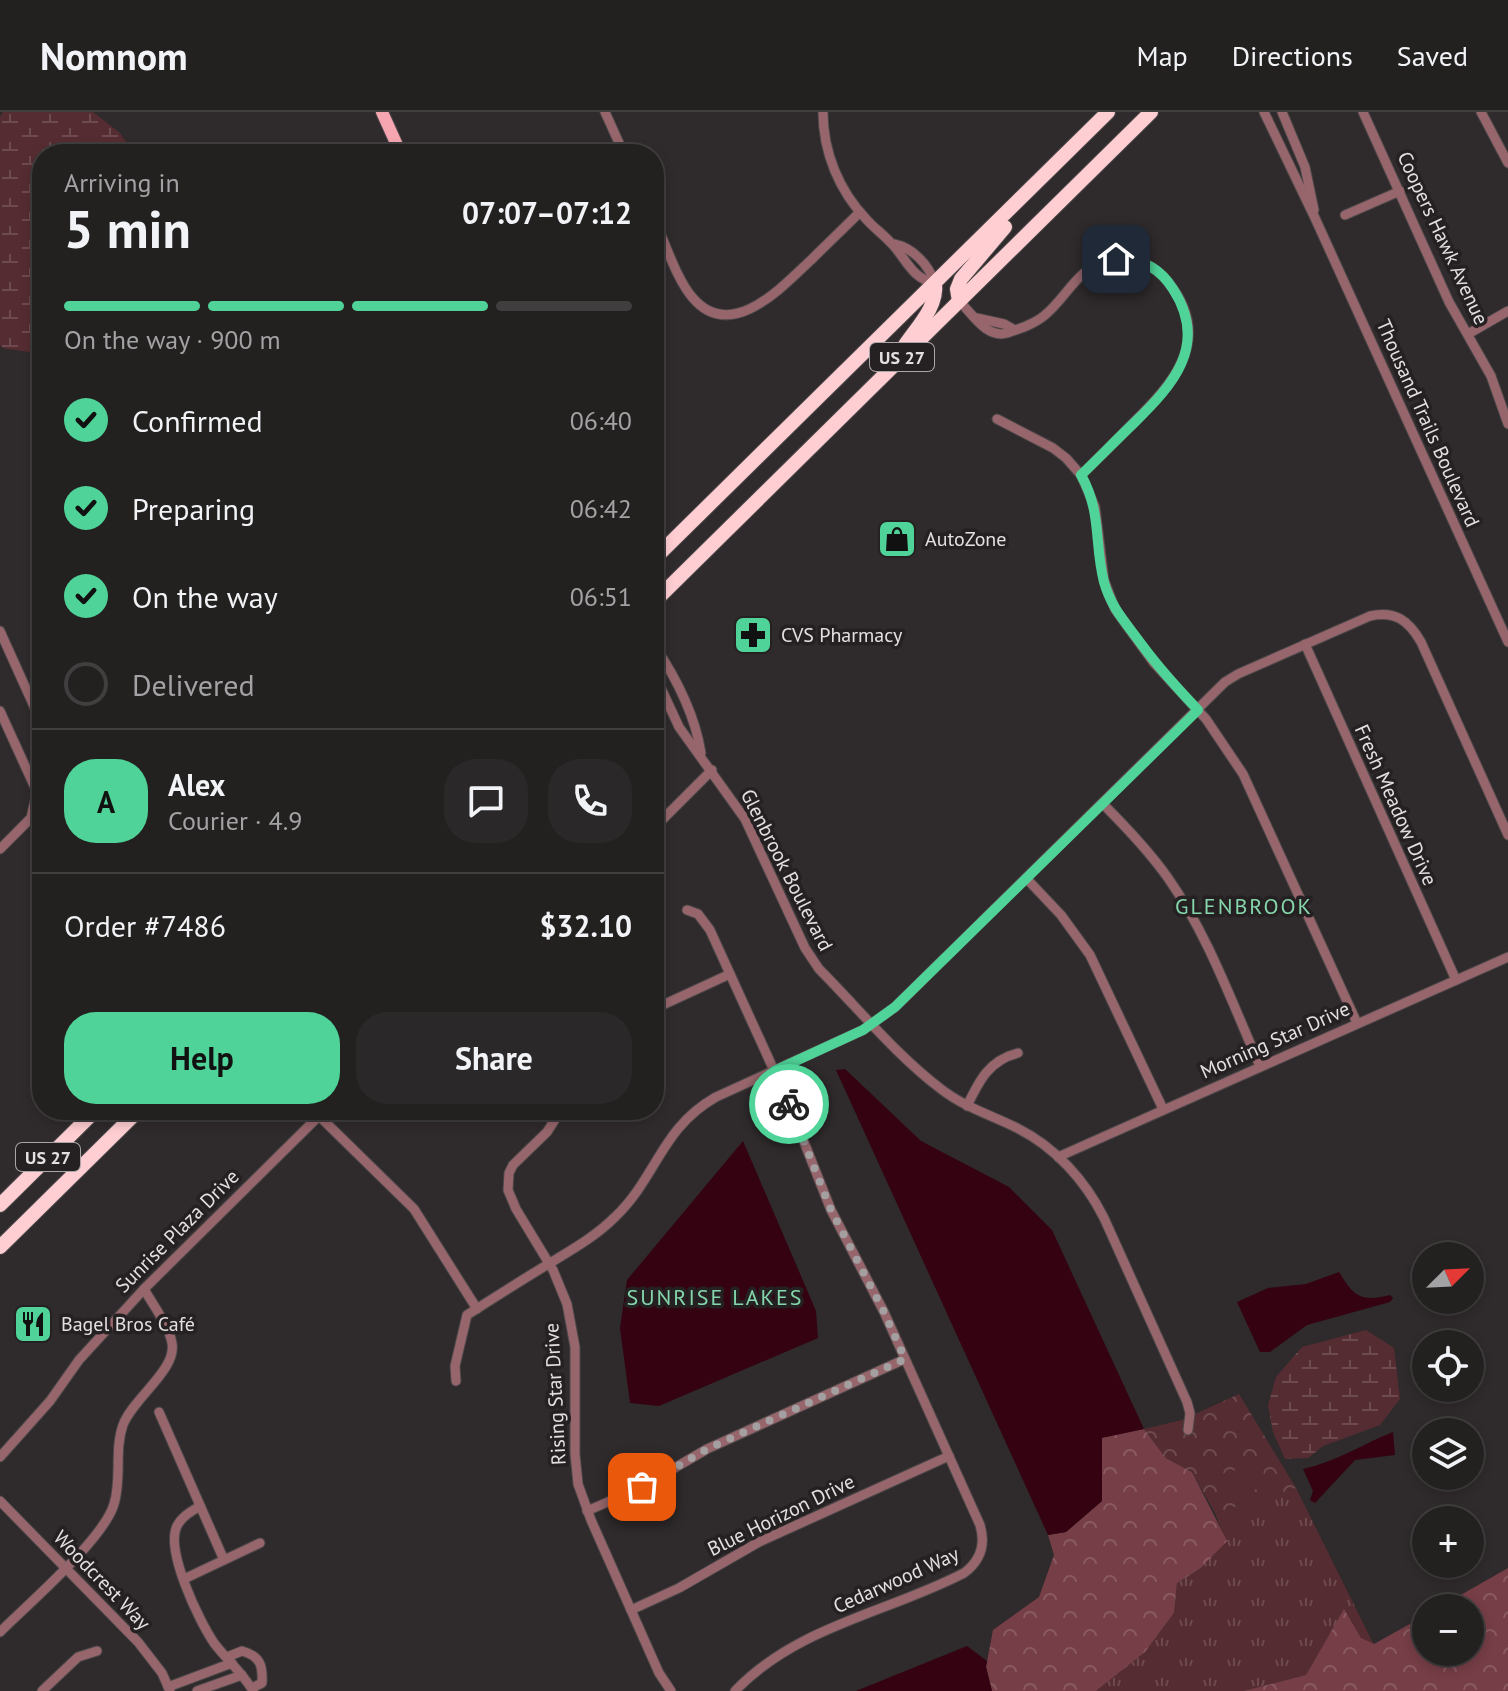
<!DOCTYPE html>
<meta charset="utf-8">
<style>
:root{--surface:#232020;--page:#2b2829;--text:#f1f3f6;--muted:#a3a3a5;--line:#403e3e;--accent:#4fd398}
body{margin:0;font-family:"PT Sans",sans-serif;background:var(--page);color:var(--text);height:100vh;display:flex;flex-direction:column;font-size:30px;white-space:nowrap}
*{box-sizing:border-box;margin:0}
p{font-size:26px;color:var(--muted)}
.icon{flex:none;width:44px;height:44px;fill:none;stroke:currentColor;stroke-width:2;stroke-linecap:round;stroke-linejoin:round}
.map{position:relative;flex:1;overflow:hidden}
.details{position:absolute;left:32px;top:32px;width:632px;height:976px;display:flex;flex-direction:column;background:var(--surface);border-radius:32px;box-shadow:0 4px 12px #0003,0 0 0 2px var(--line)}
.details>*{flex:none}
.needle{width:52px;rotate:66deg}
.buttons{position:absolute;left:1412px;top:1130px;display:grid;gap:16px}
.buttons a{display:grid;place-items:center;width:72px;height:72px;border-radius:50%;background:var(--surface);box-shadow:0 4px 12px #0003,0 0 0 2px var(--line);font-size:40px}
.pin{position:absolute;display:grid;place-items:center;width:68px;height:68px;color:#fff;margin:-34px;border-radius:16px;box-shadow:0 4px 12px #0006}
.courier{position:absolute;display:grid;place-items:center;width:80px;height:80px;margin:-40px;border:6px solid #4fd398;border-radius:50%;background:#fff;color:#222;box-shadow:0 2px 10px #0007}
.head em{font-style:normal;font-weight:700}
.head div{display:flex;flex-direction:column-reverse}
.head{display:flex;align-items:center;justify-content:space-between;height:136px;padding:0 32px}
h1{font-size:52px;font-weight:700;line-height:60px}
.bar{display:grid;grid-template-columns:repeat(4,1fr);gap:12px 8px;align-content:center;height:96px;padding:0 32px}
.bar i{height:10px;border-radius:6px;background:var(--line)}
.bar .on{background:var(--accent)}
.bar p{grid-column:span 4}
.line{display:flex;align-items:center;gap:20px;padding:0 32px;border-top:2px solid var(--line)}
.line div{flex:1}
.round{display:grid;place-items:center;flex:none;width:84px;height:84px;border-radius:32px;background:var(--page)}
ol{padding:0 32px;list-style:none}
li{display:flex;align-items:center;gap:24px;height:88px}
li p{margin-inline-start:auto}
li .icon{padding:8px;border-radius:50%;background:var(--accent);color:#111;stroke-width:4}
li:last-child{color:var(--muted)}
li i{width:44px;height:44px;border:4px solid var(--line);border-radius:50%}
.button{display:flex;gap:16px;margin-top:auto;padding:16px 32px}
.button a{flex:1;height:92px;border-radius:32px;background:var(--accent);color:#111;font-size:32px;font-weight:700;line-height:92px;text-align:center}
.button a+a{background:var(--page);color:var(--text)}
header{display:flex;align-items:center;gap:48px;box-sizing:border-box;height:112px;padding:0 40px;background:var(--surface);border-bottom:2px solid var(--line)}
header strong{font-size:38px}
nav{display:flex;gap:44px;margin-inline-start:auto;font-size:28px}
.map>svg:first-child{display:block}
</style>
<header>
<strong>Nomnom</strong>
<nav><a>Map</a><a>Directions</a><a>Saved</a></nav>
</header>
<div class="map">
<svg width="1508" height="1579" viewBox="0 0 1508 1579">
<defs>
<pattern id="grass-tufts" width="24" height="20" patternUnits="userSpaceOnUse" patternTransform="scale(2)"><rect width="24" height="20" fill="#552c32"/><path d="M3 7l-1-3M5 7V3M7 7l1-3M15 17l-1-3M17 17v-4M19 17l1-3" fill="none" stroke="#6d4a4f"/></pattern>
<pattern id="forest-crowns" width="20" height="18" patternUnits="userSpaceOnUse" patternTransform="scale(2)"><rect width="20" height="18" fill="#763e47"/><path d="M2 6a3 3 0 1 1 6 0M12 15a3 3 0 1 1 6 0" fill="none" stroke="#895a61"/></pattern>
<pattern id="wetland-marsh" width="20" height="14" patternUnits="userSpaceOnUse" patternTransform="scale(2)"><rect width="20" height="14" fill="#552c32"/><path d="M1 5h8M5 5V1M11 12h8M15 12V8" fill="none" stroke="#6d4a4f"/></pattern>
<pattern id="park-crowns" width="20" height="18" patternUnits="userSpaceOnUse" patternTransform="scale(2)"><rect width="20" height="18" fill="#552c32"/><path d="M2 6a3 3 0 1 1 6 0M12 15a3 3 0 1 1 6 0" fill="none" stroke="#6d4a4f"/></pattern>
</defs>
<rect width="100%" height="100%" fill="#2f2a2b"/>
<polygon fill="url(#grass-tufts)" points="1296,1376 1374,1533 1361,1526 1344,1498 1306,1563 1243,1579 1096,1579 1145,1540 1174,1501 1177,1471 1201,1456 1226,1429 1215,1401"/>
<g fill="url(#forest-crowns)">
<polygon points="1144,1317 1166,1346 1192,1360 1227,1429 1201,1456 1177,1471 1174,1501 1145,1540 1096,1579 992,1579 986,1555 993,1518 1039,1485 1054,1443 1048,1423 1066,1420 1102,1389 1102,1325"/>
<polygon points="1508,1456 1508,1579 1243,1579 1306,1563 1344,1497 1361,1526 1374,1532 1426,1503 1426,1540 1470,1540 1470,1496 1438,1496"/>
</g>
<g fill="url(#wetland-marsh)">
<polygon points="3,0 93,0 120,21 134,42 42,42 42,242 2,236 0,233 0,5"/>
<polygon points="1366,1218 1394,1236 1400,1287 1380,1313 1323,1334 1308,1346 1285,1347 1273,1320 1268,1293 1276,1265 1302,1235"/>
</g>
<polygon fill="url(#park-crowns)" points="1239,1282 1296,1376 1215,1401 1192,1360 1166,1346 1144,1317 1182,1308"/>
<polygon fill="#552c32" points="1258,1352 1262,1355 1266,1371 1264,1375 1224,1386 1220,1384 1216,1368 1218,1363"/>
<g fill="#340210">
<polygon points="845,957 921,1029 1009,1075 1052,1118 1144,1317 1102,1326 1102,1389 1066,1420 1048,1423 836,958"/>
<polygon points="743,1029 816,1199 818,1226 659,1294 630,1291 620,1216 627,1168"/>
<path d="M1339 1160C1354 1185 1361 1190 1390 1183L1393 1186 1390 1190 1307 1213 1270 1240H1260L1237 1190 1268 1176 1306 1172Z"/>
<path d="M1393 1320 1395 1343 1355 1348 1315 1391 1310 1388 1313 1379 1303 1357C1335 1350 1363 1332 1393 1320Z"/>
<polygon points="967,1534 987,1549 986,1555 992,1579 856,1579"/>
</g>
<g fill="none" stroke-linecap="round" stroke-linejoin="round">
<g stroke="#4c4748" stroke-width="11">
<g id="minor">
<polyline points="605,0 624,42"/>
<path d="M823 0C823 40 839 79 867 108 874 116 883 122 890 130 905 144 911 167 935 171"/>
<polyline points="1264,0 1315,106 1508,530"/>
<polyline points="1282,0 1305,55 1314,98"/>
<polyline points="1363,0 1449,190 1491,264 1508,312"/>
<polyline points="1481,0 1508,51"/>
<polyline points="1345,103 1400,79"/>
<path d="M654 107C665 130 676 166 692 185 731 232 783 174 811 148 827 132 844 116 860 100"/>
<path d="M894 132C913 136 928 152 935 171"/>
<path d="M959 189C972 201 986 227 1007 221 1019 217 1035 212 1045 203 1067 185 1078 155 1109 148 1131 143 1154 152 1168 170 1214 226 1174 271 1133 311 1116 329 1098 346 1081 363"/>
<polyline points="977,206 1004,212 1013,217"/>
<polyline points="1468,222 1508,199"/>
<polyline points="997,307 1053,336 1066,346 1081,363 1095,395 1104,468 1115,497 1154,551 1206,607 1243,662 1357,911"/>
<polyline points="0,519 42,612"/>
<polyline points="1305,532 1456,868"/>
<path d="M654 533C675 564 695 603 701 641"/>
<path d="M654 561 679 615 745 707 805 836 819 857C858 896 897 944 941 977 964 995 991 1003 1017 1016 1055 1035 1085 1068 1104 1106L1187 1290 1190 1301 1188 1318"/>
<polyline points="0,599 37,680 31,706 0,737"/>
<path d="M1103 692C1126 715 1149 739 1168 766 1208 823 1232 891 1260 954"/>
<polyline points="654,716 712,658"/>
<polyline points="1026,766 1061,803 1090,843 1163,997"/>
<path d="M687 798 698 802 710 818 787 987 831 1098 884 1200 980 1413C986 1433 980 1449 964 1461 887 1501 797 1514 735 1579"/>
<polyline points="654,897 730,862"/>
<path d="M967 994C979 969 989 948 1018 941"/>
<polyline points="313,998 414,1097 477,1197"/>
<polyline points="561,998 547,1020 513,1053 509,1061 508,1078 516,1097 553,1158 567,1192 575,1235 575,1342 578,1372 591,1408 659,1561 671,1579"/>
<polyline points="1058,1045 1508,845"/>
<path d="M456 1269 455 1254 467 1203C495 1185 522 1168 550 1151 573 1137 596 1124 615 1105 657 1065 661 1016 716 985L863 918 895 895 1225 570 1238 562 1370 504C1395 498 1409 509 1421 530L1508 723"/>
<polyline points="159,1300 224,1448"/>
<polyline points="0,1345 50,1289 79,1248 144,1177 325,998"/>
<polyline points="0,1389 138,1530 162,1561 170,1579"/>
<path d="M200 1394C192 1399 182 1404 177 1414 165 1438 199 1509 214 1531 226 1547 243 1561 253 1579"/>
<polyline points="587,1399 642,1375 707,1337 905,1247"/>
<polyline points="184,1467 260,1431"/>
<polyline points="631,1498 679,1476 759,1430 949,1344"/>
<path d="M0 1520C28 1492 104 1427 114 1392 122 1367 114 1338 123 1313 133 1286 177 1258 172 1231 169 1214 153 1193 144 1177"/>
<path d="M227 1545 242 1539C260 1544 263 1553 262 1571L252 1576"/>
<polyline points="168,1575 232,1551"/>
<polyline points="42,1579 78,1545 97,1539"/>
<polyline points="197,1579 242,1563"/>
</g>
</g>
<g stroke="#4c4748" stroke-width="14">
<polyline id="major" points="382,0 401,42"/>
</g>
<g stroke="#4c4748" stroke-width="16">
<g id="highway">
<polyline points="959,189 957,177 961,167 1005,115"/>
<path d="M905 233C918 214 938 194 935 171"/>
<polyline points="654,447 1108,0"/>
<polyline points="654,490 1151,0"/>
<polyline points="0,1093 96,998"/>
<polyline points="0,1135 139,998"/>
</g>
</g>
<use href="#minor" stroke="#96666c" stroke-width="9"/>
<use href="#major" stroke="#f5a6b0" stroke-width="12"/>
<use href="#highway" stroke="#ffced3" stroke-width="14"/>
</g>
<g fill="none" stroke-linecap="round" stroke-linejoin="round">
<polyline stroke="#a4a0a1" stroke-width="8" stroke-dasharray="0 14.4" points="642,1375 707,1337 905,1247 884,1200 831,1098 789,992"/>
<path stroke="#4fd398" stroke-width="10" d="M789 992 774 959 863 918 895 895 1198 598C1178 577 1159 556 1142 533 1127 512 1111 496 1104 470 1094 432 1102 400 1081 363 1099 346 1116 328 1134 311 1173 273 1209 233 1173 177 1160 156 1141 146 1116 147"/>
</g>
<defs>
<g id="shop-square" transform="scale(2)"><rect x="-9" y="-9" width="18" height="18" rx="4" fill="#4fd398" stroke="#252021"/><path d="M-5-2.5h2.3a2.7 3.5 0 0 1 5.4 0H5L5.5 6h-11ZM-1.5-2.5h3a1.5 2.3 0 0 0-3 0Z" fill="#111"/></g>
<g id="pharmacy-square" transform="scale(2)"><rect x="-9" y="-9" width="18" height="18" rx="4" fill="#4fd398" stroke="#252021"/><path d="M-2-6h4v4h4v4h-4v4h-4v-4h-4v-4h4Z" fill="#111"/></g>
<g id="restaurant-square" transform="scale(2)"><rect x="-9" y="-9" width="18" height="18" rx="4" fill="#4fd398" stroke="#252021"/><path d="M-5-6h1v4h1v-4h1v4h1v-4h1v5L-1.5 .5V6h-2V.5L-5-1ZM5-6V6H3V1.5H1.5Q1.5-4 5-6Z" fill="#111"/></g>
</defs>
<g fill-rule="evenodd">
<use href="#shop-square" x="897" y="427"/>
<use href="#pharmacy-square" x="753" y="523"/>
<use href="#restaurant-square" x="33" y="1212"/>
</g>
<g text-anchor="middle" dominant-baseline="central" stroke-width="7" stroke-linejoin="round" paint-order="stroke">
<g fill="#252021" stroke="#aaa6a7" stroke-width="2">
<rect x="870" y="231" width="64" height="28" rx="6"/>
<rect x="16" y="1031" width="64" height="28" rx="6"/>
</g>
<g font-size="18" font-weight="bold" fill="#e3e0e1">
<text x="902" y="245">US 27</text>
<text x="48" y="1045">US 27</text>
</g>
<g font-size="20" fill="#e3e0e1" stroke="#252021">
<text transform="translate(1443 126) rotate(65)">Coopers Hawk Avenue</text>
<text transform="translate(1428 311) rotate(66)">Thousand Trails Boulevard</text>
<text transform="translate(1396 693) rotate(66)">Fresh Meadow Drive</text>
<text transform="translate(787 758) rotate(63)">Glenbrook Boulevard</text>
<text transform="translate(1275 928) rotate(-24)">Morning Star Drive</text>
<text transform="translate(177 1119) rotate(-45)">Sunrise Plaza Drive</text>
<text transform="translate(555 1282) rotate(-93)">Rising Star Drive</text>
<text transform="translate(781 1403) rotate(-26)">Blue Horizon Drive</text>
<text transform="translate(102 1468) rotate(46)">Woodcrest Way</text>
<text transform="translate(896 1468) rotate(-24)">Cedarwood Way</text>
</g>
<g font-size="20" fill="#e3e0e1" stroke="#252021" text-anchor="start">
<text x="925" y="427">AutoZone</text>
<text x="781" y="523">CVS Pharmacy</text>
<text x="61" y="1212">Bagel Bros Café</text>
</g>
<g font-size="22" letter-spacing="2" fill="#85d6ac" stroke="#252021">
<text x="1244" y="794">GLENBROOK</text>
<text x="715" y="1185">SUNRISE LAKES</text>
</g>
</g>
</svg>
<div class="buttons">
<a><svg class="needle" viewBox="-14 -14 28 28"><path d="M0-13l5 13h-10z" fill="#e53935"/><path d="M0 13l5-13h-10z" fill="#a3a3a5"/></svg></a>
<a><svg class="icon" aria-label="locate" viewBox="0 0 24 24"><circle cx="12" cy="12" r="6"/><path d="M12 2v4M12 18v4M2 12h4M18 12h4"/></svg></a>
<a><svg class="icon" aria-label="layers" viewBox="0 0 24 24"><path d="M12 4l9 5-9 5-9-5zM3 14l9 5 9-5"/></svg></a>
<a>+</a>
<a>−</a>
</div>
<div class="pin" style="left:642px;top:1375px;background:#ea580c"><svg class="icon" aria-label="bag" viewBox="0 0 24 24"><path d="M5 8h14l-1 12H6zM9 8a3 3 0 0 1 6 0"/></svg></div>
<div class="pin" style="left:1116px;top:147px;background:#1f2937"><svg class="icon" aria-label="home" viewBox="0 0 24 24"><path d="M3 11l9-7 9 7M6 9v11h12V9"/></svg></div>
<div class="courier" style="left:789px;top:992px"><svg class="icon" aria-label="bike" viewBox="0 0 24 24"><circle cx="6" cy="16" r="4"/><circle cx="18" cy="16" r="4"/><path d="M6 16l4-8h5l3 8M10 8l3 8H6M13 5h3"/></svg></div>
<section class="details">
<div class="head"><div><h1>5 min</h1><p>Arriving in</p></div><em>07:07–07:12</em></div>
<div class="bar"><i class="on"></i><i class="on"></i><i class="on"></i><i></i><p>On the way · 900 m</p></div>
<ol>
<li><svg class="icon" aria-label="check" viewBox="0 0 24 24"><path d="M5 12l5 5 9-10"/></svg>Confirmed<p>06:40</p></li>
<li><svg class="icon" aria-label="check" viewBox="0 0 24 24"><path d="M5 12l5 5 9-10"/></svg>Preparing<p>06:42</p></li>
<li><svg class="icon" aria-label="check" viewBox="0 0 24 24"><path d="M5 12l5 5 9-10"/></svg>On the way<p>06:51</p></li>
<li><i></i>Delivered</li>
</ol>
<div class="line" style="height:144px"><b class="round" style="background:var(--accent);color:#111">A</b><div><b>Alex</b><p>Courier · 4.9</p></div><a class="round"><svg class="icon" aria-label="chat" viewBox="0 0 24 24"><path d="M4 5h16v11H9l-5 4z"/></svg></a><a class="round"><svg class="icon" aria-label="phone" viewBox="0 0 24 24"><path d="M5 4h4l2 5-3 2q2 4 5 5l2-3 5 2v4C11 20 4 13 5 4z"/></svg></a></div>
<div class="line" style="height:104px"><div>Order #7486</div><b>$32.10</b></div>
<div class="button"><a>Help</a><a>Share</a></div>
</section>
</div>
